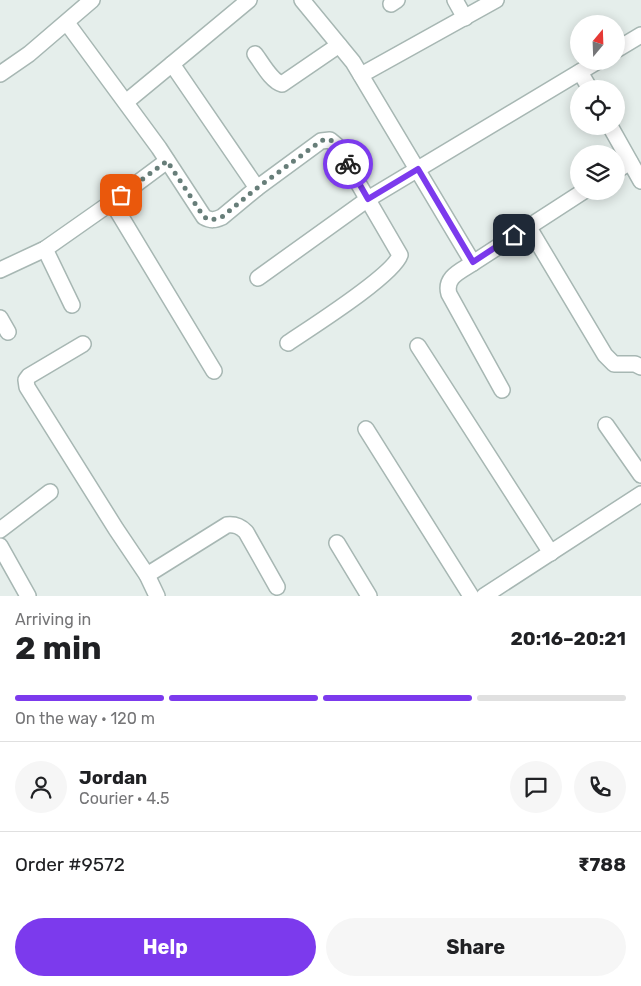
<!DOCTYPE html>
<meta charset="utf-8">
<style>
:root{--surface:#fff;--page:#f6f6f6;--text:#202124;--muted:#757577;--line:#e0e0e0;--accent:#7c3aed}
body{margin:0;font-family:Rubik,sans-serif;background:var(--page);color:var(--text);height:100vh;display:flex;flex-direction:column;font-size:19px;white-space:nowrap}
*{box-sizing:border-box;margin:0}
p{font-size:16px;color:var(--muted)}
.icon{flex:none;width:28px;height:28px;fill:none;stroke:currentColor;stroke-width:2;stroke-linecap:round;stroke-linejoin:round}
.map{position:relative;height:596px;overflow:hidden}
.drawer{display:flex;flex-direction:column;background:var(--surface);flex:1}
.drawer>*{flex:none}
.needle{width:32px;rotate:19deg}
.tools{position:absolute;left:570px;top:15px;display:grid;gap:10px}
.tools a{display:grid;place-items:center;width:55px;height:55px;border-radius:50%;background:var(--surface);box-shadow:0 2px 12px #0003;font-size:25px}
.pin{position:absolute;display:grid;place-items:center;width:42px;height:42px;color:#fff;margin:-21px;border-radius:10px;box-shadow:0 2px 8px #0006}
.courier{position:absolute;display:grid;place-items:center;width:50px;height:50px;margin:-25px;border:4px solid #7c3aed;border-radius:50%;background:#fff;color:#222;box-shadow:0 1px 6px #0007}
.headline em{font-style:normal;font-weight:700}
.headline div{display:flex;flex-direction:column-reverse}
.headline{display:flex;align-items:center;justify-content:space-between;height:85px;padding:0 15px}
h1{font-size:32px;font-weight:700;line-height:38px}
.bar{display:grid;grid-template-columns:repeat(4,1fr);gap:8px 5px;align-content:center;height:60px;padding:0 15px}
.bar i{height:6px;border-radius:4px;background:var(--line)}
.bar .active{background:var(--accent)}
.bar p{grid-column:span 4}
.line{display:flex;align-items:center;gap:12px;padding:0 15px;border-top:1px solid var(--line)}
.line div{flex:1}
.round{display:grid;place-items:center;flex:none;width:52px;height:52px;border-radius:26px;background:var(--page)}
.button{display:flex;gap:10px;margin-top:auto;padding:10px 15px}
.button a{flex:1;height:58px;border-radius:30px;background:var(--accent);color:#fff;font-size:20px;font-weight:700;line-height:58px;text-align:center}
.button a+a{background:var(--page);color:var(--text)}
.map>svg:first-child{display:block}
</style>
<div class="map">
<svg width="641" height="596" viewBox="0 0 641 596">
<rect width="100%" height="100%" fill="#e5eeeb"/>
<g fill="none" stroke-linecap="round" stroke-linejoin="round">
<g stroke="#a7b7b3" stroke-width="18">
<g id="street">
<polyline points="302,0 353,62 473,263 584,191"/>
<polyline points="455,0 465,18"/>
<polyline points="391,4 397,0"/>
<path d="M67 23 159 148 204 217C211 221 215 220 222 217L257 188 321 141 330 140 336 145 400 255C393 276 310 328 288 343"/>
<polyline points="616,50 641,35"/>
<path d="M255 54C262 63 271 81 282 84L339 45"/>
<polyline points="172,64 249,0"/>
<polyline points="580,72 590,89"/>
<polyline points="0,74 29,54 92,0"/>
<polyline points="361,75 496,0"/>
<polyline points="126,102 172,64 257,188"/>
<polyline points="610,126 641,181"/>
<polyline points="616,171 630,162"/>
<polyline points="112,202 167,161"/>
<polyline points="528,226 605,355 614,364 635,364 641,367"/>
<polyline points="45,249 72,305"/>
<path d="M473 263C461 271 444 277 449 294L502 390"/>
<polyline points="0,270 45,249 112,202 214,371"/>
<polyline points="258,278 368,199 598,61"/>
<polyline points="0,318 8,332"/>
<polyline points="83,344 29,376 26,380 27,387 116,529 147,575 157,596"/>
<polyline points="418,346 551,553"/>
<polyline points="606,425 641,475"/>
<polyline points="366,429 471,596"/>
<polyline points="0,530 50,492"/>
<polyline points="337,543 369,596"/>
<polyline points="0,546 28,596"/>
<path d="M147 575 227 525C235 524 240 526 246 532L277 587"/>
<polyline points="484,596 641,494"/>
</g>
</g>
<use href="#street" stroke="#fff" stroke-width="15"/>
</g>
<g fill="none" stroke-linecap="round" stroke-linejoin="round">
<polyline stroke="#677e79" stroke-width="5" stroke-dasharray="0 9" points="121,195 167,161 204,217 211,220 222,217 257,188 321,141 326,139 333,141 348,164"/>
<polyline stroke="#7c3aed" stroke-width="6" points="348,164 368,199 418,169 473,262 514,235"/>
</g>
</svg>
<div class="tools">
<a><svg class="needle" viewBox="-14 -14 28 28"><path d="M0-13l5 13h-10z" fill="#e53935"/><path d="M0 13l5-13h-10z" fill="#757577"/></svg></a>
<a><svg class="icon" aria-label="locate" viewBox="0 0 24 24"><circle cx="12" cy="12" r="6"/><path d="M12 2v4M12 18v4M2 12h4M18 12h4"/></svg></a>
<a><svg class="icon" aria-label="layers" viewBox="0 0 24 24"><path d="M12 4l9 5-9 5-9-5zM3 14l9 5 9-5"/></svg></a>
</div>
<div class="pin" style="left:121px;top:195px;background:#ea580c"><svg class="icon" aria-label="bag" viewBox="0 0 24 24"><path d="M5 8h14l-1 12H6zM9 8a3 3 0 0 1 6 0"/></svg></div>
<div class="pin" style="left:514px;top:235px;background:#1f2937"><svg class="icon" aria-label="home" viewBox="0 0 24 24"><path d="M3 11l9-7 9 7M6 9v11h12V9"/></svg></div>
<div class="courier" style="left:348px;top:164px"><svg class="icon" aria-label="bike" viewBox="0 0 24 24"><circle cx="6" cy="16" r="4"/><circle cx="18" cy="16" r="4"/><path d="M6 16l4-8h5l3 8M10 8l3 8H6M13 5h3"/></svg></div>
</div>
<section class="drawer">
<div class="headline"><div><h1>2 min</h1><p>Arriving in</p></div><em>20:16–20:21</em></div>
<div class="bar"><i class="active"></i><i class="active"></i><i class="active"></i><i></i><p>On the way · 120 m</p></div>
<div class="line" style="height:90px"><a class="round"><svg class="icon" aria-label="person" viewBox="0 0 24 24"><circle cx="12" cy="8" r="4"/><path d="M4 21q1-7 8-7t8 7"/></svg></a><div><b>Jordan</b><p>Courier · 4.5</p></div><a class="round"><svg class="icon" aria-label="chat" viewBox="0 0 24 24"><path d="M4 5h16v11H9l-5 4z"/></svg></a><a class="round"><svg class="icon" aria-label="phone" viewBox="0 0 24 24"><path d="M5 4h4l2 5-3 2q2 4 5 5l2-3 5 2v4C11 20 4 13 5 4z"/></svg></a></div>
<div class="line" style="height:65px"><div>Order #9572</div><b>₹788</b></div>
<div class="button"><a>Help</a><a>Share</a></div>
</section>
